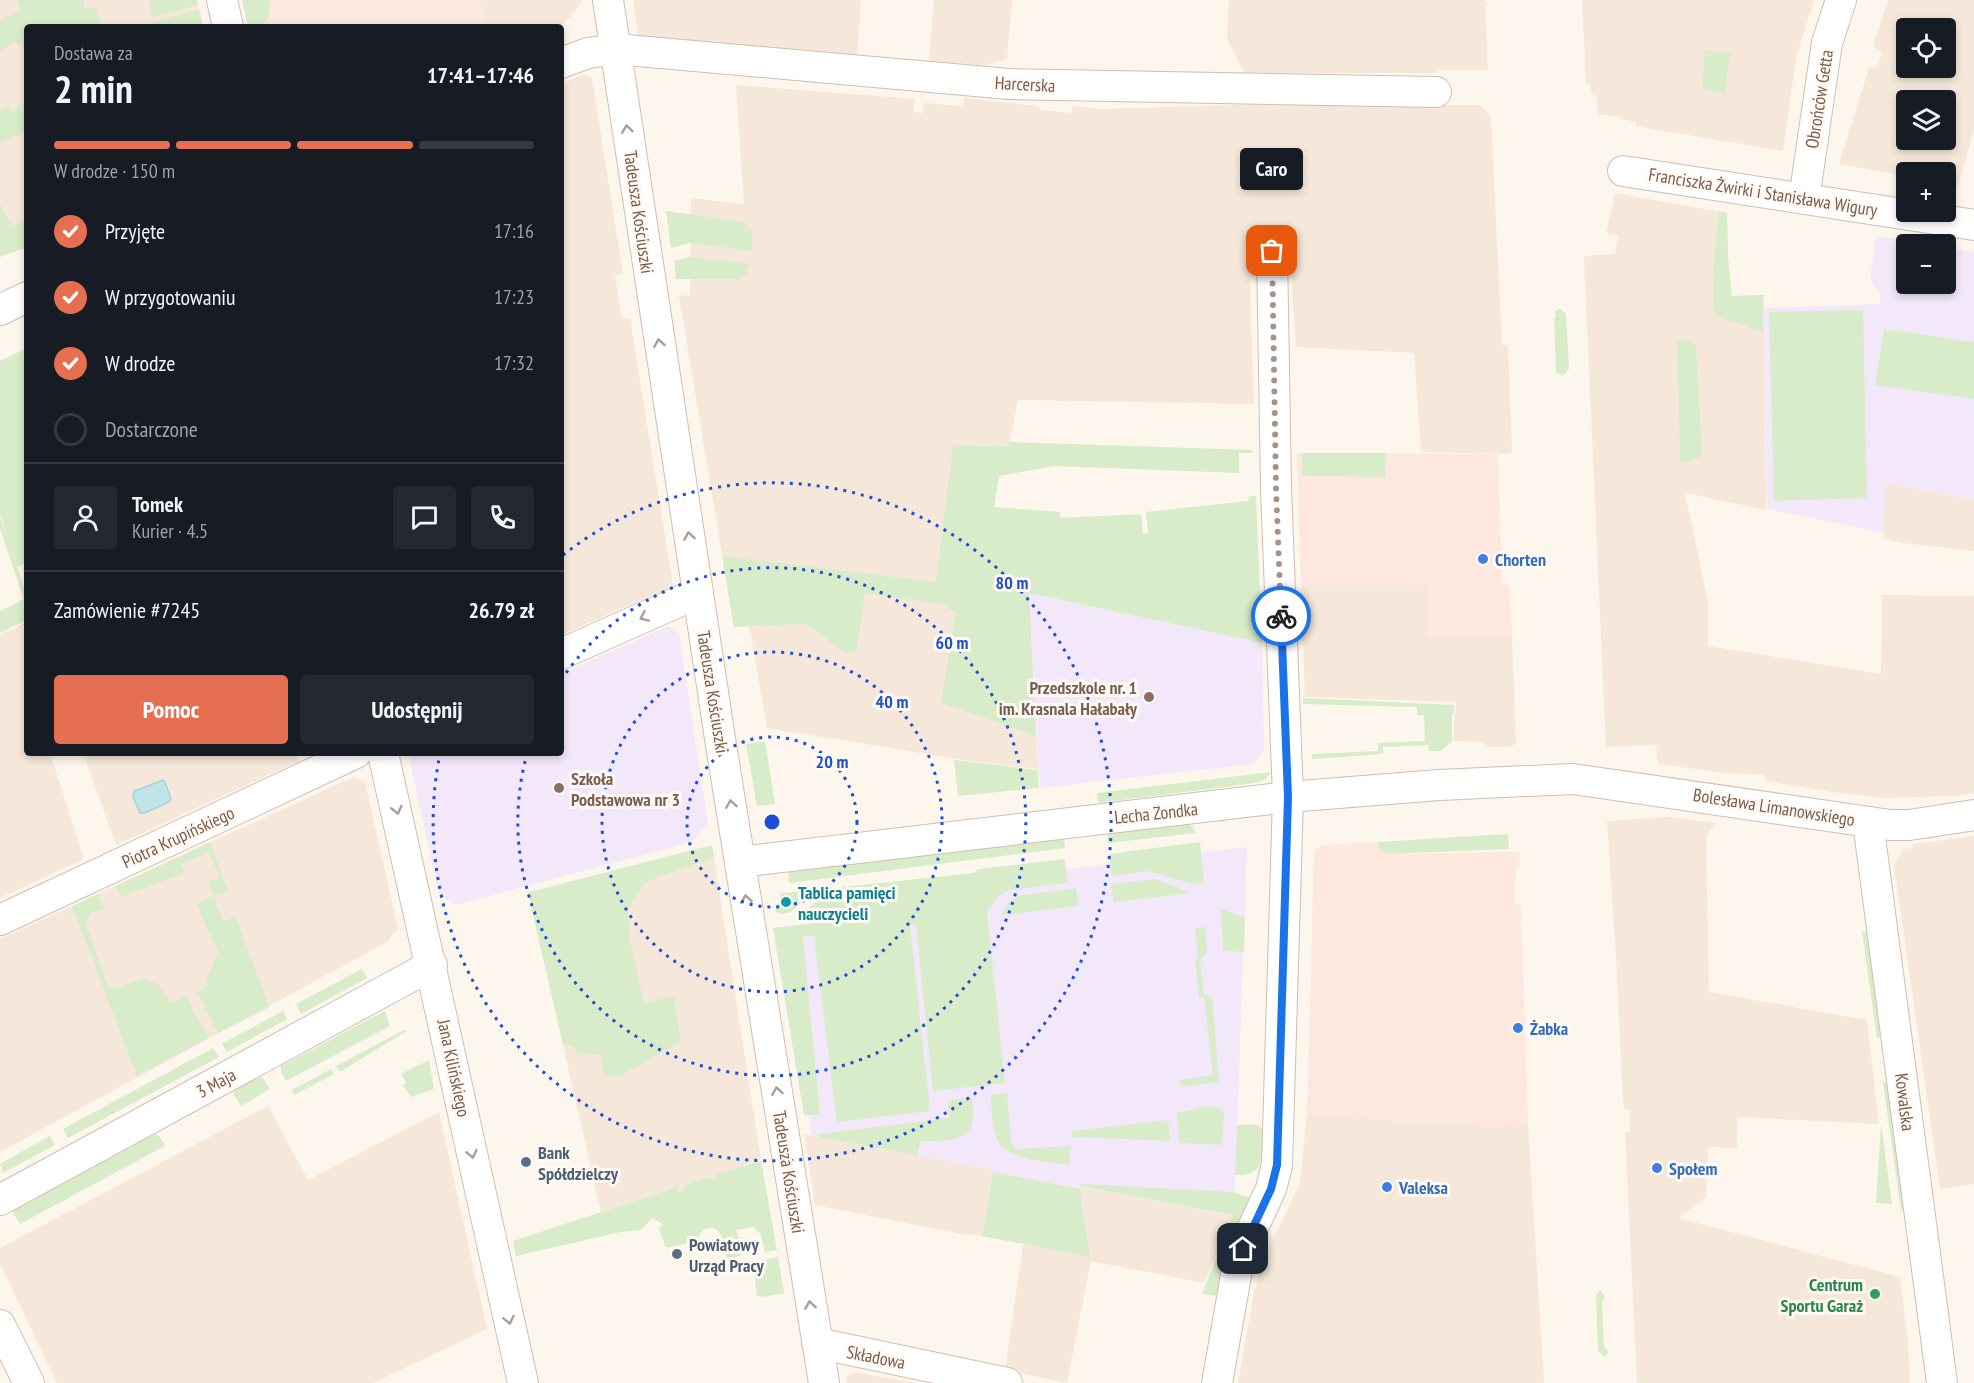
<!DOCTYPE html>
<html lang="pl">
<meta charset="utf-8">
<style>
:root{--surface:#171b24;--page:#242831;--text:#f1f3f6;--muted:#9ea1a6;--line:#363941;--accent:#e76f51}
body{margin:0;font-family:"PT Sans Narrow",sans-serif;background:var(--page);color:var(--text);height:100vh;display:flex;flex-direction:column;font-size:22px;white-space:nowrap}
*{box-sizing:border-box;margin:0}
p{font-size:20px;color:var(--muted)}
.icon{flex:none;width:33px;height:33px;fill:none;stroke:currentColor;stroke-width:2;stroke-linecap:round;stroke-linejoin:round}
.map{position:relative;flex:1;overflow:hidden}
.panel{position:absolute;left:24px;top:24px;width:540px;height:732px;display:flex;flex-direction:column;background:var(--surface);border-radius:6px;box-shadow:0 3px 9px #0003}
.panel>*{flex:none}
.controls{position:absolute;left:1896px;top:18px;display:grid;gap:12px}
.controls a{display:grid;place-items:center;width:60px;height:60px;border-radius:6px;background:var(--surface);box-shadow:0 3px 9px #0003;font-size:30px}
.pin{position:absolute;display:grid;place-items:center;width:51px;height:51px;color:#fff;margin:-26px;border-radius:12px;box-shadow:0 3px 9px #0006}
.courier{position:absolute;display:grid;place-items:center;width:60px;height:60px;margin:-30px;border:4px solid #1a73e8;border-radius:50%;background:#fff;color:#222;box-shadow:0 2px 8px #0007}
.bubble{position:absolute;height:42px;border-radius:6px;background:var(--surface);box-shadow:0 3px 9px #0003;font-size:20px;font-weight:700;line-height:42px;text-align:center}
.head em{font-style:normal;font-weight:700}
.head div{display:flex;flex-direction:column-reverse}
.head{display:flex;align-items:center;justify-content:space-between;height:102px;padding:0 30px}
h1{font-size:39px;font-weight:700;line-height:45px}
.bar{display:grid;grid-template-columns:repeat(4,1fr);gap:9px 6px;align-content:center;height:72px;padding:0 30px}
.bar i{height:8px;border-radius:4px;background:var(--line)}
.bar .active{background:var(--accent)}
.bar p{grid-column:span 4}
.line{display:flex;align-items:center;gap:15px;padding:0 30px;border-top:2px solid var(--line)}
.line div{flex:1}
.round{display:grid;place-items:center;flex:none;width:63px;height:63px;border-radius:6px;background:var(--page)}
ol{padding:0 30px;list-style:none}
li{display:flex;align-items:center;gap:18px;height:66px}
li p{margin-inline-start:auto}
li .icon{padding:6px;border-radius:50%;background:var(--accent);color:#fff;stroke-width:4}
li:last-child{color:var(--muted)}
li i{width:33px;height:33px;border:3px solid var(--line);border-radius:50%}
.primary-button{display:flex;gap:12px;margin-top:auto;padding:12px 30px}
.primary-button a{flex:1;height:69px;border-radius:6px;background:var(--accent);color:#fff;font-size:24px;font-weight:700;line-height:69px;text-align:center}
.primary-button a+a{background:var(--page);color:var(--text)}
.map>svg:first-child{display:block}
</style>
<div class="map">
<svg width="1974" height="1383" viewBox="0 0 1974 1383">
<rect width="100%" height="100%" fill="#fdf6ec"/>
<g fill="#f5e8da" fill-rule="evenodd">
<polygon points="0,0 197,0 203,27 27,27 27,247 23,249 0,202"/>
<polygon points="479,0 581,0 581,2 561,28 485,27"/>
<polygon points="633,0 861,0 857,58 639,41"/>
<polygon points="934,0 1012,0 1007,59 985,65 929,61"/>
<polygon points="1229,0 1485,0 1487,2 1487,5 1485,6 1488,70 1439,70 1436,73 1244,73 1227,39"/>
<polygon points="1582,0 1814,0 1796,58 1783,151 1636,126 1636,122 1619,119 1618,116 1598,115 1596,95 1591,95 1590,84 1586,84"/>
<path d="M1888 0H1974V130L1958 186 1946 184V172H1906V176L1839 164 1869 68 1877 67 1882 53 1873 46ZM1906 28H1946V68H1906ZM1906 100H1946V140H1906Z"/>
<polygon points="584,74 592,78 623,274 615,276 622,319 630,318 673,586 561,635 561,84"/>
<polygon points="736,85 915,99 913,112 923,113 924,103 963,106 964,98 1038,106 1041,110 1071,113 1072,106 1103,109 1232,105 1481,105 1491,118 1502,344 1508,346 1512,452 1506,454 1421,452 1414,353 1296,347 1292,290 1292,228 1248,228 1254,404 1018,400 1009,446 953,445 937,581 1029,593 1038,769 975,762 767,728 749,625 734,627 679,296 690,295 691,198 744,204"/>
<polygon points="1615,193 1727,213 1728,258 1732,296 1764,295 1766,510 1685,493 1708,601 1708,646 1881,674 1882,595 1974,596 1974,793 1957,796 1881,798 1832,792 1766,781 1765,775 1726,773 1658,764 1656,745 1606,747 1584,259 1585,256 1615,254 1618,235 1607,234 1607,230"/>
<polygon points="1885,483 1974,499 1974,551 1903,543 1884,539"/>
<polygon points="1301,585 1428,585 1427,637 1512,635 1516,743 1510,747 1485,747 1484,742 1453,741 1456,702 1305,697"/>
<polygon points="27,622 27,695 25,696 27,700 27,753 50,753 84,859 0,898 0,635"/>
<polygon points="83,753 295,753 299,761 116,845"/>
<polygon points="353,777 365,782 398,928 387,942 0,1152 0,939"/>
<polygon points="1671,817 1716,823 1706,836 1709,992 1867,1020 1879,1124 1737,1117 1737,1148 1708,1147 1706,1197 1679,1218 1900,1277 1908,1341 1910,1383 1637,1383 1625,1132 1630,1132 1630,1110 1625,1109 1623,1100 1616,957 1607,821"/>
<polygon points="1974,836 1974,1184 1940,1189 1894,865 1904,849 1913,848 1913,844"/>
<polygon points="712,845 761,1160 718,1174 718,1178 711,1181 709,1177 685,1185 686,1189 679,1191 677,1187 601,1212 528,892"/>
<polygon points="268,1106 308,1180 439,1112 487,1329 373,1383 57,1383 0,1264 0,1248"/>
<polygon points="1307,1113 1414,1122 1483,1125 1484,1128 1528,1124 1544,1383 1238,1383 1254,1292 1263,1261 1300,1183"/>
<polygon points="804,1134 994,1169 982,1236 972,1234 972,1236 815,1205"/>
<polygon points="1080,1186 1234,1216 1204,1283 1091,1261 1067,1383 1005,1370 1023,1244 1090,1257"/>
<polygon points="853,1372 911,1382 917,1383 847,1383 846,1378"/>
</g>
<g fill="#fde8e0">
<polygon points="247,0 479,0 485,27 253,27"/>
<polygon points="1297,453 1498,454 1502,584 1509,585 1512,635 1427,637 1428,585 1301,585"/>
<polygon points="1377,842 1378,848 1386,854 1519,852 1520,867 1516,867 1514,903 1521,904 1528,1124 1483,1128 1483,1125 1414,1122 1307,1113 1314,851 1323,845"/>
</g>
<g fill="#f3e8fa">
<polygon points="1876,236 1928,244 1906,244 1906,284 1946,284 1946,247 1974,252 1974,499 1885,483 1884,533 1767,509 1764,308 1879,304 1881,296 1870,279"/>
<polygon points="1029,593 1262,643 1264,750 1253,764 1040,788"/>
<polygon points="668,626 679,633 708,823 692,842 456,905 439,894 408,753 561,753 561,674"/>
<polygon points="1247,847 1234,1216 1080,1186 1090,1257 982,1236 993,1169 811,1136 809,1116 804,1115 773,928 880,916 877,892"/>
</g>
<g fill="#d8ecc9">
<polygon points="17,0 83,0 85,9 96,7 101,27 27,27 27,53 21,44 17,45 14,42 0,51 0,20 21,10"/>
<polygon points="149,0 197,0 198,5 152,17"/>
<polygon points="242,0 270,0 269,17 261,27 248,27"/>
<polygon points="199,10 203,27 144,27 153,25 153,22"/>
<polygon points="1705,50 1730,53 1725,93 1702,89"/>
<polygon points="27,102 27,137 24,132 0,143 0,110 7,105 12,112"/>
<polygon points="0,203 12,226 27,220 27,247 0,257"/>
<polygon points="666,211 743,222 752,231 752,251 690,243 671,248"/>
<polygon points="1719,211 1727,213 1728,258 1732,296 1763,295 1763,332 1717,317 1714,314 1713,270"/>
<polygon points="689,257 751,264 746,274 738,279 676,279 674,261"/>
<polygon points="1559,308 1566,314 1569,369 1563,376 1556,372 1554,318 1556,318 1555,312"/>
<polygon points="1863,310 1867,498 1774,501 1769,312"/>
<polygon points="1884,329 1974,342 1974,399 1875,385"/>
<polygon points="1677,339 1686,339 1696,346 1702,455 1689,462 1680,462"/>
<polygon points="27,348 27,562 17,567 27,596 27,620 0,633 0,611 24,599 0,529 0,518 7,536 0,514 0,361"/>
<polygon points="1010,442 1252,450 1253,453 1239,453 1239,473 1054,466 999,476 994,507 1060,512 1060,518 1141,514 1143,534 1148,533 1146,512 1248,501 1249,496 1256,496 1262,643 1029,593 1036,736 941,703 956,611 948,609 948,605 865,593 856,653 844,652 806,624 734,627 722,556 936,582 953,445 1008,446"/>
<polygon points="1302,453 1386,453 1385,477 1302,476"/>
<polygon points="1303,698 1454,705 1454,714 1452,714 1452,742 1440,751 1429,751 1428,745 1383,747 1383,754 1312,759 1312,754 1378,751 1378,743 1425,741 1424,716 1417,715 1417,707 1303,704"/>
<polygon points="765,741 775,804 757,806 746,744"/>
<polygon points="954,760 1038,770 1039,788 958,796"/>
<polygon points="1272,772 1264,780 1256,783 1098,803 1097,793"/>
<polygon points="1185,822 1193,827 1196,833 1108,843 1107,831"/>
<polygon points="1508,834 1509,849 1386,854 1378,847 1378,842"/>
<polygon points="1064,838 1065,848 789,883 788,872"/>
<polygon points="210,842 228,892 214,896 209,882 220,878 209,853 181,864 184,873 121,897 116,886"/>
<polygon points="1200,842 1204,882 1192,884 1149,871 1112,876 1109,854"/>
<polygon points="712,845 714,857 646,882 628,909 630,941 644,1003 674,996 681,1042 620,1076 604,1077 601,1054 578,1055 574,1046 563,1044 528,893"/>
<polygon points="1065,859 1067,881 1065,883 1009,890 999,896 987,912 1005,1083 933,1091 916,925 910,925 930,1111 837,1122 814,936 803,937 820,1115 804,1115 773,928 825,922 824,908 806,910 833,888 974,873 978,869"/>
<polygon points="1156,879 1191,893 1114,902 1111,884"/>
<polygon points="1076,888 1079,906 1002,915 1009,902 1018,896"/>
<polygon points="814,890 791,912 781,914 776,912 776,905 779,903 781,893"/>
<polygon points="98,894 104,908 91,913 86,924 108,986 117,988 144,978 159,985 170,1003 186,996 208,1038 137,1076 72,906"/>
<polygon points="214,897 223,921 236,917 269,1007 218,1033 197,992 207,987 206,981 218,952 196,904"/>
<polygon points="1221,909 1245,918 1244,952 1223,951"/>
<polygon points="1205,927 1207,953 1200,960 1204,994 1208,996 1212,996 1219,1082 1180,1087 1180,1080 1213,1075 1204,997 1199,997 1195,959 1198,959 1195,928"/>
<polygon points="1862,931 1869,933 1883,1034 1879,1038 1877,1038"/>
<polygon points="362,969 367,978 301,1014 296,1004"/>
<polygon points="283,1011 287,1019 227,1052 222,1044"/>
<polygon points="385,1011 390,1026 286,1081 281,1071 281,1066"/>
<polygon points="408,1030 340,1072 336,1066 402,1031"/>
<polygon points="213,1048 219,1057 68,1138 63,1129"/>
<polygon points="429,1060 434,1089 411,1097 403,1085 406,1082 401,1074"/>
<polygon points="331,1069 334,1074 294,1095 292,1090"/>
<polygon points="260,1077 264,1079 270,1089 241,1106 234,1095 235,1090"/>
<polygon points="1883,1082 1889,1084 1907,1204 1901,1211"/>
<path d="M1007 1093 1011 1141 1015 1149 1070 1146 1069 1165C1051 1162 1007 1160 998 1142 991 1129 992 1109 991 1095Z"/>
<path d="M972 1098C972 1104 974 1111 973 1118 972 1144 939 1141 921 1141L917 1155 818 1137V1134L949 1118 948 1100Z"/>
<polygon points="1208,1106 1220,1108 1224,1112 1222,1145 1179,1143 1177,1113"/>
<polygon points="1168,1120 1170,1141 1072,1137 1072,1131"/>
<polygon points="1881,1124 1892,1204 1876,1203"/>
<path d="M1237 1125C1243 1125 1256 1123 1261 1127 1265 1130 1264 1136 1263 1141 1262 1163 1262 1176 1235 1175Z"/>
<polygon points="155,1134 159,1136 165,1146 20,1224 12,1211"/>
<polygon points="50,1136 55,1145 3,1173 0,1164"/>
<path d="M761 1161 777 1250 765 1252 760 1233 753 1227 737 1230 742 1255 727 1259C724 1245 723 1221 703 1230L699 1236V1241L666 1248 659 1229 663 1224 652 1218 641 1230 621 1232 516 1256 513 1241 677 1187 679 1192 686 1189 685 1185 709 1177 711 1180 718 1178 717 1174Z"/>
<polygon points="993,1172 1080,1189 1090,1257 982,1236"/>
<polygon points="1080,1184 1234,1192 1248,1197 1253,1205 1242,1234 1228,1228 1233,1215 1080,1186"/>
<polygon points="1223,1241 1236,1244 1216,1296 1202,1294"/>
<polygon points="778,1257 784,1293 764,1297 757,1296 754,1273 763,1260"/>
<polygon points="1600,1290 1605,1297 1602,1302 1604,1347 1609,1352 1605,1357 1598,1351 1596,1296"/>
</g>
<polygon fill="#bfe3e8" stroke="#a5d3da" stroke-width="1.5" points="163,780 165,782 171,799 169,802 145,813 140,813 133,797 134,791"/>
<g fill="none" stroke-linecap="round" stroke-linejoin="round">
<g stroke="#d1beb0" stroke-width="32">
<g id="minor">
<polyline points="222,0 228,27"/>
<polyline points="608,0 721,745 824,1383"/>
<polyline points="561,63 588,53 615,49 1009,84 1436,92"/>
<polyline points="1623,171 1974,225"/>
<polyline points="1804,199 1827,43 1841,0"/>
<polyline points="0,310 27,297"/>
<polyline points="561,654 698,593"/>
<polyline points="383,753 523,1383"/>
<polyline points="1868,822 1942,1383"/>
<polyline points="740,862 1288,797 1439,785 1573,779 1890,825 1909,825 1974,815"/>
<polyline points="0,920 356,753"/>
<polyline points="0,1200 432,965"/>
<polyline points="0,1325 29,1383"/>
<polyline points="817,1343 1007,1383"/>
<polyline points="1217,1383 1237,1270 1243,1249 1271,1189 1277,1165 1288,797 1276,488 1272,251"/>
</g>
</g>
<use href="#minor" stroke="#fff" stroke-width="30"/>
</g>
<defs><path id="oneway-chevron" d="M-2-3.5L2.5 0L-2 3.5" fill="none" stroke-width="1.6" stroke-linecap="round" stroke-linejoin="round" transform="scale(1.5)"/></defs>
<g stroke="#af9d94">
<use href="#oneway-chevron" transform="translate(627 129) rotate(-98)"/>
<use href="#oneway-chevron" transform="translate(659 343) rotate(-99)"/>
<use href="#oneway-chevron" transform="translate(689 536) rotate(-99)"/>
<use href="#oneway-chevron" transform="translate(644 617) rotate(156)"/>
<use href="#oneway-chevron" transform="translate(731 804) rotate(-99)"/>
<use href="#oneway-chevron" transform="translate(397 810) rotate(77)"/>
<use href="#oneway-chevron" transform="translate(746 899) rotate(-99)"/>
<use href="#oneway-chevron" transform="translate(777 1091) rotate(-99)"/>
<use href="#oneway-chevron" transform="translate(472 1154) rotate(78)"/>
<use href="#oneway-chevron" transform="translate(810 1305) rotate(-99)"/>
<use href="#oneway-chevron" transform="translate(509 1320) rotate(78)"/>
</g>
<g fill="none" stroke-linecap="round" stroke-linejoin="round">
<polyline stroke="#a89285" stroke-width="6" stroke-dasharray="0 10.8" points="1272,251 1276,488 1281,616"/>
<polyline stroke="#1a73e8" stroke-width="8" points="1243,1249 1271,1189 1277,1165 1288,797 1281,616"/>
</g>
<g fill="none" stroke="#1d4ed8" stroke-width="3" stroke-dasharray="3 6">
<circle cx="772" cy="822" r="85"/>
<circle cx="772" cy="822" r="170"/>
<path d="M561 680A254 254 0 1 1 527 754"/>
<path d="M563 555A339 339 0 1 1 440 754"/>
</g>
<g fill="#3f7fe0" stroke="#fffaf3" stroke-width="2">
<circle cx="1483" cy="559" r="6"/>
<circle cx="1518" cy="1028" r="6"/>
<circle cx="1657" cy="1168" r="6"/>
<circle cx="1387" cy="1187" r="6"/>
</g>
<g fill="#8d6e63" stroke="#fffaf3" stroke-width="2">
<circle cx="1149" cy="697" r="6"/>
<circle cx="559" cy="788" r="6"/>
</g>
<circle fill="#0f9aa8" stroke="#fffaf3" stroke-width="2" cx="786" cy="902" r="6"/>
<g fill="#5c6f8a" stroke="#fffaf3" stroke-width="2">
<circle cx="526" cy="1162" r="6"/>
<circle cx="677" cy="1254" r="6"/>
</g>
<circle fill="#2e9e5b" stroke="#fffaf3" stroke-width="2" cx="1875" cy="1294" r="6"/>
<g text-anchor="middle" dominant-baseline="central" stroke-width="6" stroke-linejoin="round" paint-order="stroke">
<g font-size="18" fill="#7a5c4d" stroke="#fffaf3">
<text transform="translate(1025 84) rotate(3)">Harcerska</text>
<text transform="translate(1819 99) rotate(-81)">Obrońców Getta</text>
<text transform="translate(1763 192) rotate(9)">Franciszka Żwirki i Stanisława Wigury</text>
<text transform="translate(639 212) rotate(82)">Tadeusza Kościuszki</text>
<text transform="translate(713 692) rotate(81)">Tadeusza Kościuszki</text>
<text transform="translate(1774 807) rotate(9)">Bolesława Limanowskiego</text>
<text transform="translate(1156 813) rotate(-6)">Lecha Zondka</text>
<text transform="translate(178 837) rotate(-25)">Piotra Krupińskiego</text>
<text transform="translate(454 1068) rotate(78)">Jana Kilińskiego</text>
<text transform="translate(216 1083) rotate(-28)">3 Maja</text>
<text transform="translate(1905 1102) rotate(83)">Kowalska</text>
<text transform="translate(789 1172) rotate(81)">Tadeusza Kościuszki</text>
<text transform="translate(876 1357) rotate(11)">Składowa</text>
</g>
<g font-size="18" font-weight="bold" fill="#366cbe" stroke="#fffaf3" text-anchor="start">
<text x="1495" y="559">Chorten</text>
<text x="1530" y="1028">Żabka</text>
<text x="1669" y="1168">Społem</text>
<text x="1399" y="1187">Valeksa</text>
</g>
<g font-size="18" font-weight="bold" fill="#785e54" stroke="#fffaf3" text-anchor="end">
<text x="1137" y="687">Przedszkole nr. 1<tspan x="1137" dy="21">im. Krasnala Hałabały</tspan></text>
<text x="571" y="778" text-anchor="start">Szkoła<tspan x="571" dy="21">Podstawowa nr 3</tspan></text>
</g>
<g font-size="18" font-weight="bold" fill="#0d838f" stroke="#fffaf3" text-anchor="start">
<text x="798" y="892">Tablica pamięci<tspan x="798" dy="21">nauczycieli</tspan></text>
</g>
<g font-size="18" font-weight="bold" fill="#4e5e75" stroke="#fffaf3" text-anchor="start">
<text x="538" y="1152">Bank<tspan x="538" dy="21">Spółdzielczy</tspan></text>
<text x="689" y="1244">Powiatowy<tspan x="689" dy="21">Urząd Pracy</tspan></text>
</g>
<g font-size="18" font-weight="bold" fill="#27864d" stroke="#fffaf3" text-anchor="end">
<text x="1863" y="1284">Centrum<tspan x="1863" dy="21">Sportu Garaż</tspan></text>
</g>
</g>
<circle cx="772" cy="822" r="9" fill="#1d4ed8" stroke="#fffaf3" stroke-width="3"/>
<g font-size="18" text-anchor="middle" font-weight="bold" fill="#1d4ed8" stroke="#fffaf3" stroke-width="6" stroke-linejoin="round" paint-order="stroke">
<text x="1012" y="589">80 m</text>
<text x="952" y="649">60 m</text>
<text x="892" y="708">40 m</text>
<text x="832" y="768">20 m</text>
</g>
</svg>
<div class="controls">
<a><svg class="icon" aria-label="locate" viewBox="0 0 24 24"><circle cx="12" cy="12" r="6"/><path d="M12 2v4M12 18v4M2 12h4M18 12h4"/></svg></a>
<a><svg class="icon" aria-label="layers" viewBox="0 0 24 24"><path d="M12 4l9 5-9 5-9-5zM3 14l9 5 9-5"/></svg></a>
<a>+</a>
<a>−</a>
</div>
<div class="pin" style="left:1272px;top:251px;background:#ea580c"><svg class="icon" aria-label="bag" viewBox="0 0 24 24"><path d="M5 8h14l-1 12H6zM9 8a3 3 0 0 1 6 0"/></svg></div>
<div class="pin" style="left:1243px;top:1249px;background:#1f2937"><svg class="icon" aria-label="home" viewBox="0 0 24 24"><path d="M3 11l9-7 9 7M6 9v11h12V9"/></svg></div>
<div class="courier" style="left:1281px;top:616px"><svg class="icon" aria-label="bike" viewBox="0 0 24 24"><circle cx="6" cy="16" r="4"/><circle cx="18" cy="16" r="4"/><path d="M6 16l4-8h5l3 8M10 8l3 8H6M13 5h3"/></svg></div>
<div class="bubble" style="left:1240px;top:148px;width:63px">Caro</div>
<section class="panel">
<div class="head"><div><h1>2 min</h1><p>Dostawa za</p></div><em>17:41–17:46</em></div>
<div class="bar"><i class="active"></i><i class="active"></i><i class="active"></i><i></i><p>W drodze · 150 m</p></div>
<ol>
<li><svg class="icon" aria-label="check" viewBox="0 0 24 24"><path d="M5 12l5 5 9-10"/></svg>Przyjęte<p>17:16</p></li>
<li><svg class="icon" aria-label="check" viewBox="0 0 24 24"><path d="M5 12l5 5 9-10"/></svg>W przygotowaniu<p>17:23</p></li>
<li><svg class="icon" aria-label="check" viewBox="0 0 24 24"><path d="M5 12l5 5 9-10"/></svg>W drodze<p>17:32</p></li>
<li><i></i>Dostarczone</li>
</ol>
<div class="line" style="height:108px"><a class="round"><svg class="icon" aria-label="person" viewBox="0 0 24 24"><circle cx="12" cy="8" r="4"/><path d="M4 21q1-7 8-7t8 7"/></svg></a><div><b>Tomek</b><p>Kurier · 4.5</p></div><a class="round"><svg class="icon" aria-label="chat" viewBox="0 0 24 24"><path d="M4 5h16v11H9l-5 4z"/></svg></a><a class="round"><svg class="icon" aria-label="phone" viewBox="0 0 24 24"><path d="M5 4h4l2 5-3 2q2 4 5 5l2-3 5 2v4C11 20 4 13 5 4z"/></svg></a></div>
<div class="line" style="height:78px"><div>Zamówienie #7245</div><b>26.79 zł</b></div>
<div class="primary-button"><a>Pomoc</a><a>Udostępnij</a></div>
</section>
</div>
